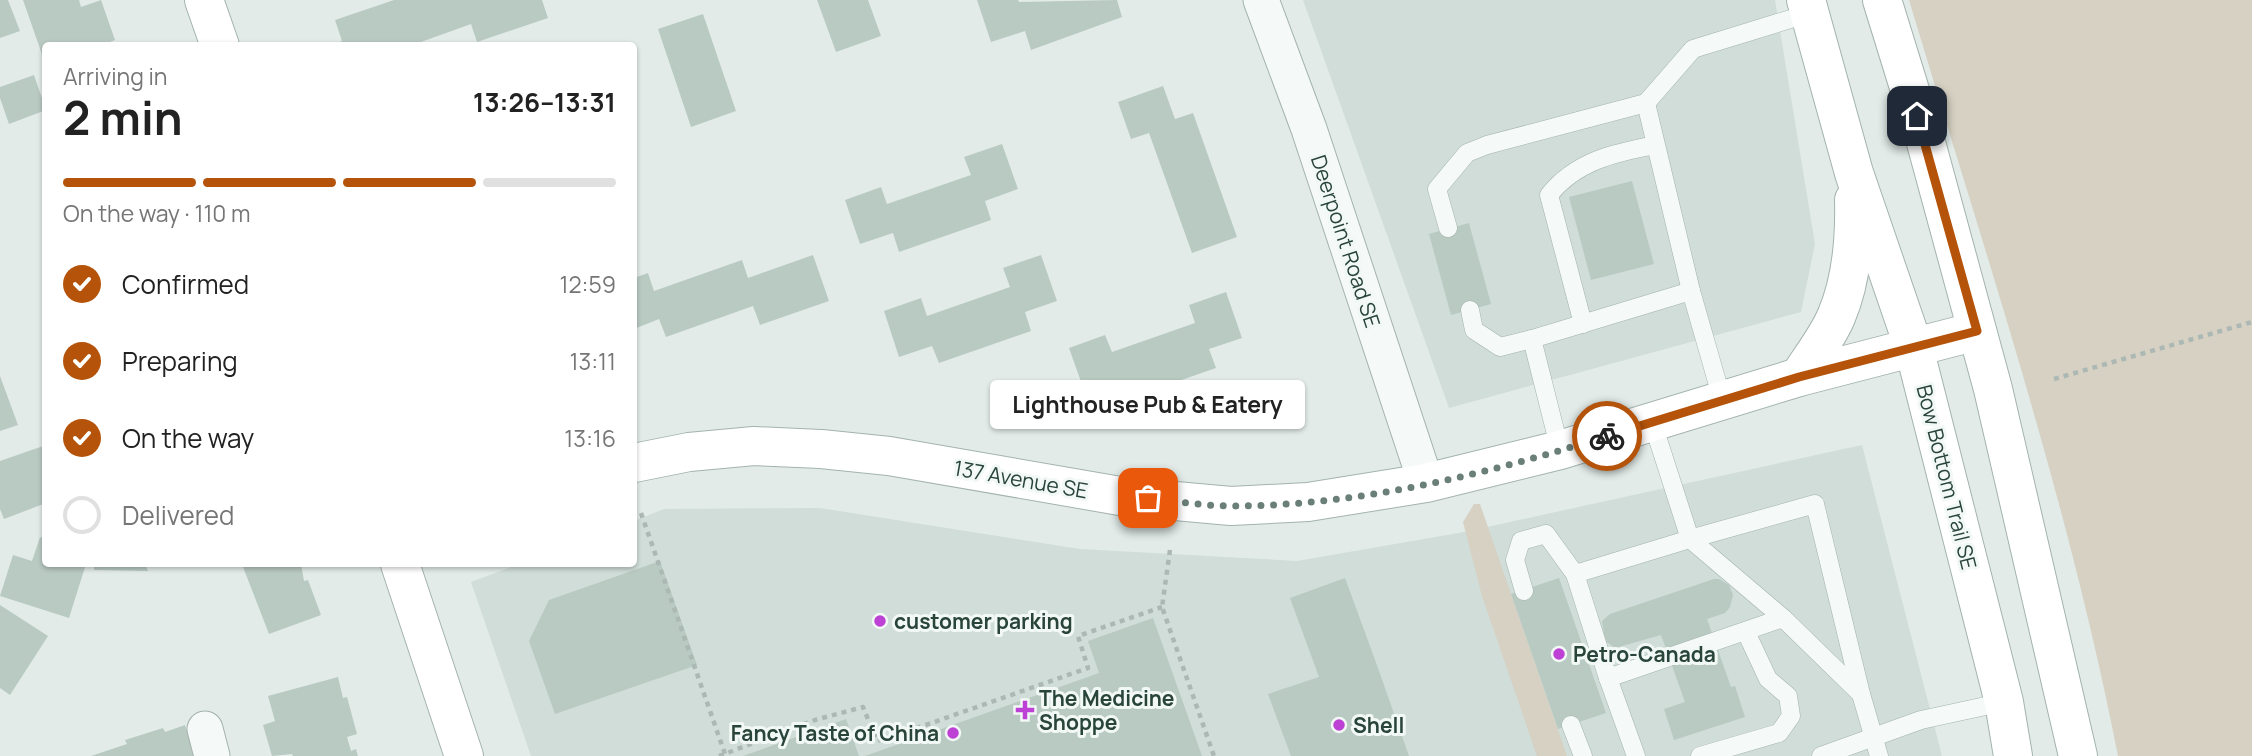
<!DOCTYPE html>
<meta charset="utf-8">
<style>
:root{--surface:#fff;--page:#f2f2f2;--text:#222;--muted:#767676;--line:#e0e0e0;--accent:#b45309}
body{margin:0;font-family:Manrope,sans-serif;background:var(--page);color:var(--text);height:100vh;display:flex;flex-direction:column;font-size:26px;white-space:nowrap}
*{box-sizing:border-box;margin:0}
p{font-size:23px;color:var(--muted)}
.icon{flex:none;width:38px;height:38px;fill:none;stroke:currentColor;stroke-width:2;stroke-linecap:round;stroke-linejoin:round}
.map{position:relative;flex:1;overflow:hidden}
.side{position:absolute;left:42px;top:42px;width:595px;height:525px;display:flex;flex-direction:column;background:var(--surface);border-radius:7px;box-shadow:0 2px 5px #0004}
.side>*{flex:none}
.pin{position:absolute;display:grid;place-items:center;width:60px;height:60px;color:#fff;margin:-30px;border-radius:14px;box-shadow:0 4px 10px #0006}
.courier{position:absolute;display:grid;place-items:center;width:70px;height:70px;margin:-35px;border:5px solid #b45309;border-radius:50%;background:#fff;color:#222;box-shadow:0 2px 9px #0007}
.bubble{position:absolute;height:49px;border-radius:7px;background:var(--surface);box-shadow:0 2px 5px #0004;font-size:23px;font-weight:700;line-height:49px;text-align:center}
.overview em{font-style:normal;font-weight:700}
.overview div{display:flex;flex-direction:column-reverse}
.overview{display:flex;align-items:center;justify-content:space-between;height:119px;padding:0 21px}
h1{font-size:46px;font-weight:700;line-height:52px}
.bar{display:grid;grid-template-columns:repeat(4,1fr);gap:10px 7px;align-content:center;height:84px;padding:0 21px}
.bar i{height:9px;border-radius:5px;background:var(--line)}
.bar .active{background:var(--accent)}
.bar p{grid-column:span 4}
ol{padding:0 21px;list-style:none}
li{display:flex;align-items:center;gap:21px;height:77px}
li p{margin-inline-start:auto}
li .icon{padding:7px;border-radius:50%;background:var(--accent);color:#fff;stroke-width:4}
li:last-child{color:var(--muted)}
li i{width:38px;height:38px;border:4px solid var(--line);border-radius:50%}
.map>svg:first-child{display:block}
</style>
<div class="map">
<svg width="2252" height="756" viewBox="0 0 2252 756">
<rect width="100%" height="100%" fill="#e2ebe8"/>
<g fill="#d0ddd8">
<polygon points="1303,0 1775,0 1815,244 1801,312 1449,408"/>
<polygon points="1862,445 1942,756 531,756 471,582 519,564 634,564 634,521 664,509 820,508 1080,549 1297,561 1464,532"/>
</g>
<g fill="#d6d1c3">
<path d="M1909 0H2252V756H2118C2068 499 1984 250 1909 0Z"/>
<polygon points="1474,504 1480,504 1567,756 1537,756 1482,596 1463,522"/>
</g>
<g fill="#b9cac3">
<polygon points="0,0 8,0 20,31 0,38"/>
<polygon points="23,0 79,0 81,7 101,0 115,40 100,46 46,46 45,63"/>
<polygon points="394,0 542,0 548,18 477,42 471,24 410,46 329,46 342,41 335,20"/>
<polygon points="817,0 868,0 881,36 836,52"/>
<polygon points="977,0 1018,0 1019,2 1117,0 1122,17 1031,50 1025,31 991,42"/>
<polygon points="703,14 736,111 691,127 658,29"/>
<polygon points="34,75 46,110 9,124 0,98 0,87"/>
<polygon points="1163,86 1175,119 1193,113 1237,237 1192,253 1149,133 1131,139 1118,102"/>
<polygon points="1002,144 1018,189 985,201 991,220 899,252 893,233 860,244 845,200 881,187 887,204 971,175 964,157"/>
<polygon points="1632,181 1654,264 1591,280 1569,197"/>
<polygon points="1469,223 1491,304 1451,315 1429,234"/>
<polygon points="813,255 829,301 760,325 753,306 666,337 659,319 634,329 634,278 648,273 654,291 742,260 748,278"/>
<polygon points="1041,255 1057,301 1025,312 1031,331 939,363 932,346 899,357 884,311 921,298 927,316 1010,287 1003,268"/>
<polygon points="1226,292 1242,338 1209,349 1216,368 1124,400 1118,381 1085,393 1069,348 1105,335 1112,352 1195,323 1189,305"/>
<polygon points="0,376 18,425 0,431"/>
<polygon points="46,445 46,503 4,519 0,509 0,461"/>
<polygon points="40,537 46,539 46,564 86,564 69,618 0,596 13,555 32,561"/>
<polygon points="660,561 697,665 555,714 529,641 549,600"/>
<polygon points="94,564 145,564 148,571 94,570"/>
<polygon points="251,564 301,564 304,581 308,580 321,615 269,634 243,567"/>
<polygon points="1345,578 1374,657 1409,756 1291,756 1268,694 1319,677 1290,598"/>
<polygon points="1559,578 1606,713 1558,729 1511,594"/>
<polygon points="1714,579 1719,579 1729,585 1733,595 1730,607 1725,613 1707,619 1731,687 1735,686 1745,717 1674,740 1664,709 1685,702 1661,635 1615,648 1605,641 1602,621 1610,614"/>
<polygon points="0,605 48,636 10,695 0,688"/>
<polygon points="1153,618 1202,756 865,756 1099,673 1088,641"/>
<polygon points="338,677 343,698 347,697 357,734 347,737 351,751 356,749 358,756 293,756 292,754 272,756 263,725 275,721 268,696"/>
<polygon points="846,719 859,756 743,756"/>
<polygon points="185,725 195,756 91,756 127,744 125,740 163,728 165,732"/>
</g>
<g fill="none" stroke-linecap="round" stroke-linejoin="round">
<g stroke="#a3b3ad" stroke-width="19">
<g id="lane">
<polyline points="1448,228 1437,189 1467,153 1487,145 1646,103"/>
<polyline points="1470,310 1474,330 1500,347 1532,339"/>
<path d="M1583 324 1549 195C1576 161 1614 153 1655 145"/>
<polyline points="1722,399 1691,291 1646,103 1693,49 1810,13"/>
<polyline points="1652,421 1690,539 1815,504 1861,694 1879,756"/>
<polyline points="1560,450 1532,339 1691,291"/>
<polyline points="1575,574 1690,539 1783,618 1861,694"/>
<polyline points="1524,591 1515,560 1521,541 1546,534 1575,574 1608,678 1636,756"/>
<polyline points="1608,678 1783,618"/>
<polyline points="1571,725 1583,756"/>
<polyline points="1700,756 1779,733 1791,716 1788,696 1768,679 1746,632"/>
<polyline points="1821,756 1921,720 2004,702"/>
</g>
</g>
<g stroke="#a3b3ad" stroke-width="37">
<g id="street">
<polyline points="1261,0 1309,129 1426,483"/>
<polyline points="205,729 212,756"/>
</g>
</g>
<g stroke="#a3b3ad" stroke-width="40">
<g id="secondary">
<polyline points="204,0 220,46"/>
<polyline points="1806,0 1854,173 1914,348 2004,702 2013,756"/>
<polyline points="1882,0 1925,139 1993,389 2078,756"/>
<path d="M1799 377C1811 358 1827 338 1836 317 1852 280 1855 239 1854 200"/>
<polyline points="634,463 689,452 754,446 821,449 889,456 1120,496 1231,506 1308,502 1426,483 1560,450 1799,377 1977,331"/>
<polyline points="400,564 464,756"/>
</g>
</g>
<g stroke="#acb8b4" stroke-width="4.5" stroke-dasharray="5 5" stroke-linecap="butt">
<polyline points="2054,379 2252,322"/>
<polyline points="641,513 725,754"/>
<polyline points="1170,550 1162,607 1214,756"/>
<polyline points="719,756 815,720 863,707 877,741 900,734 1088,668 1078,636 1162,607"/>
</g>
<use href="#lane" stroke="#f5f9f8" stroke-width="18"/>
<use href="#street" stroke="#f5f9f8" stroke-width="35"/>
<use href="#secondary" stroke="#fff" stroke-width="38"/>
</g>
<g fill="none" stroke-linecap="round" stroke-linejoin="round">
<path stroke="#6a7f77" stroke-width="7" stroke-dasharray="0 12.6" d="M1148 498C1175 501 1204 506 1232 506 1358 506 1488 474 1607 436"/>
<polyline stroke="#b45309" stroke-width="9" points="1607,436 1799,377 1977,331 1917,116"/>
</g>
<g fill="#be41d6" stroke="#f2f8f6" stroke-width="2.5">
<circle cx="880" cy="621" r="7"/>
<circle cx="1559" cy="654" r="7"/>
<path d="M1021.5 699.5h7v7h7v7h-7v7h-7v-7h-7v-7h7z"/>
<circle cx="1339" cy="725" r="7"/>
<circle cx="953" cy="733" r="7"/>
</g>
<g text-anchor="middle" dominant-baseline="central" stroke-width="6" stroke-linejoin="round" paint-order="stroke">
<g font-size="21" fill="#29453a" stroke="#f2f8f6">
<text transform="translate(1346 241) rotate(72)">Deerpoint Road SE</text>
<text transform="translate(1947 477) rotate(76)">Bow Bottom Trail SE</text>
<text transform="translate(1021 479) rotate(10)">137 Avenue SE</text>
</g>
<g font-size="21" font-weight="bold" fill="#29453a" stroke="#f2f8f6" text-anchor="start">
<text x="894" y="621">customer parking</text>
<text x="1573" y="654">Petro-Canada</text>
<text x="1039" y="698">The Medicine<tspan x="1039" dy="24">Shoppe</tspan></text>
<text x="1353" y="725">Shell</text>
<text x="939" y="733" text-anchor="end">Fancy Taste of China</text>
</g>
</g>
</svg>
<div class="pin" style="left:1148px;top:498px;background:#ea580c"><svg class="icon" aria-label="bag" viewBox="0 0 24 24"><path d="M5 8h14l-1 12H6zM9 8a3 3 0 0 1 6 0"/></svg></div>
<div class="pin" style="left:1917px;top:116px;background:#1f2937"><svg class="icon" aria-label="home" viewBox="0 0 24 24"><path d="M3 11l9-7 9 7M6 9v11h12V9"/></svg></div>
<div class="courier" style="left:1607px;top:436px"><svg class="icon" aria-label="bike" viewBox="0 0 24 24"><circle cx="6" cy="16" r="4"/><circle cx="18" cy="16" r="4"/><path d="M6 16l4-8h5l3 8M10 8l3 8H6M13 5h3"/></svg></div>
<div class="bubble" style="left:990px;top:380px;width:315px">Lighthouse Pub &amp; Eatery</div>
<section class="side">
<div class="overview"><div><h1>2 min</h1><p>Arriving in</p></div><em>13:26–13:31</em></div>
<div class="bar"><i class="active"></i><i class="active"></i><i class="active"></i><i></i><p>On the way · 110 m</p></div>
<ol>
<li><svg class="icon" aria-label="check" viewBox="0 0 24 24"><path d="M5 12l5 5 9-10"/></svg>Confirmed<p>12:59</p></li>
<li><svg class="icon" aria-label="check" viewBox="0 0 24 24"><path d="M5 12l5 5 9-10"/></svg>Preparing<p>13:11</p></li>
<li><svg class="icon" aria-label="check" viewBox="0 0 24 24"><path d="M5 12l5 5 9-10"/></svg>On the way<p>13:16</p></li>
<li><i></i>Delivered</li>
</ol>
</section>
</div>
